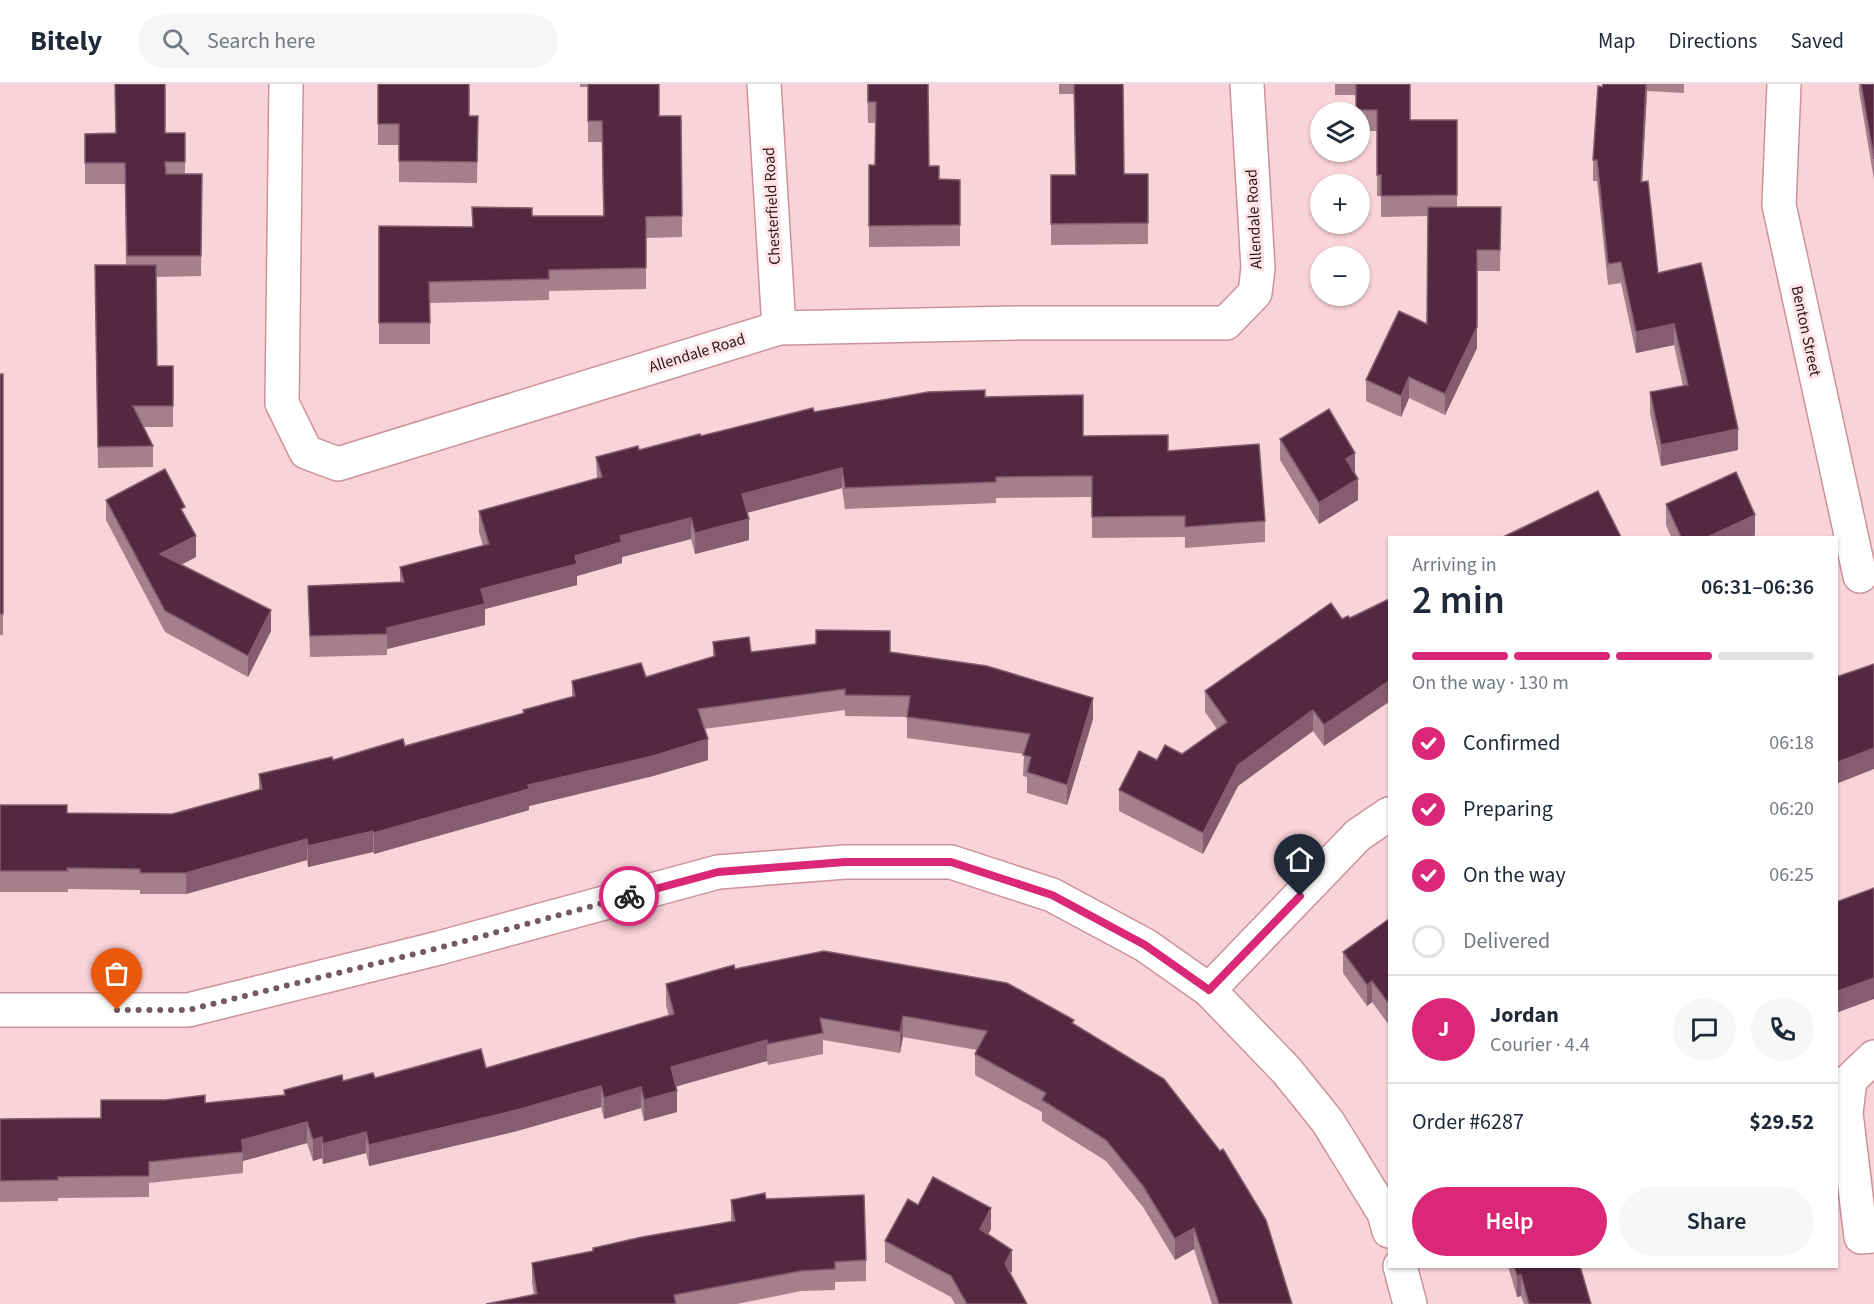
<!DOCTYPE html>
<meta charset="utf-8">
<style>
:root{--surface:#fff;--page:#f6f6f7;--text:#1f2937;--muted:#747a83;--line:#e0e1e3;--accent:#db2777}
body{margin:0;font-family:"Source Sans 3",sans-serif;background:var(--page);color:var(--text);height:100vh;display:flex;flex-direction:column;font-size:22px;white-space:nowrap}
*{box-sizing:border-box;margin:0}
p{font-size:20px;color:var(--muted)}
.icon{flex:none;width:33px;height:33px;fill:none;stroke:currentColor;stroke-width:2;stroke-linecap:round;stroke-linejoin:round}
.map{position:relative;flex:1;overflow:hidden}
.panel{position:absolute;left:1388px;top:452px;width:450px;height:732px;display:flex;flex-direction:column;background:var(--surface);border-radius:0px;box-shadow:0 2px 4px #0004}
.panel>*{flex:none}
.buttons{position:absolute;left:1310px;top:18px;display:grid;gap:12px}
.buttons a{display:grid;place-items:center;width:60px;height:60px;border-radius:50%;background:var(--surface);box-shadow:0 2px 4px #0004;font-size:30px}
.pin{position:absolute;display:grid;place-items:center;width:51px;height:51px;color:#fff;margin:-62px -26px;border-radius:50% 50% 50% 0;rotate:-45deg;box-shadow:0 0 6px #0007}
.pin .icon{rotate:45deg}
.courier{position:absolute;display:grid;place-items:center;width:60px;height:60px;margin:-30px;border:4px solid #db2777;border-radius:50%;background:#fff;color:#222;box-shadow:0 2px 8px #0007}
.headline em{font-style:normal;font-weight:600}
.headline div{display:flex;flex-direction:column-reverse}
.headline{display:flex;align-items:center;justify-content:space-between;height:102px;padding:0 24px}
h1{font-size:39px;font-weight:600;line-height:45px}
.bar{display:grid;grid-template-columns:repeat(4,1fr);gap:9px 6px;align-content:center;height:72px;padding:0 24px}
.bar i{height:8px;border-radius:4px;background:var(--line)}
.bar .selected{background:var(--accent)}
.bar p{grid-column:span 4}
.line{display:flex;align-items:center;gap:15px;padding:0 24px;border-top:2px solid var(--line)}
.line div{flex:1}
.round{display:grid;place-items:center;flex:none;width:63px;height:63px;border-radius:32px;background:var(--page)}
ol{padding:0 24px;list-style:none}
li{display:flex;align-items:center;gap:18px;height:66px}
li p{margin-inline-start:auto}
li .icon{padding:6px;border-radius:50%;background:var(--accent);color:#fff;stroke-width:4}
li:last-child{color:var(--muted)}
li i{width:33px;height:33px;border:3px solid var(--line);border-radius:50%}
.cta{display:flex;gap:12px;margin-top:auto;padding:12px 24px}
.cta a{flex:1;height:69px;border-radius:36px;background:var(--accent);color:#fff;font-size:24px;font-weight:600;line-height:69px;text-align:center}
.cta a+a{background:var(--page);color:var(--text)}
header{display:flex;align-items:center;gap:36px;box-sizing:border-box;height:84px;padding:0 30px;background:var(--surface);border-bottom:2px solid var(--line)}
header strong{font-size:28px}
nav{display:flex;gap:33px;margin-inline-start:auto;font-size:21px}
.search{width:420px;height:54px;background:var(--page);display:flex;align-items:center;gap:15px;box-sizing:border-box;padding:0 21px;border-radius:33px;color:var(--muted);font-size:22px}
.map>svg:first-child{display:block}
</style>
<header>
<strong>Bitely</strong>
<div class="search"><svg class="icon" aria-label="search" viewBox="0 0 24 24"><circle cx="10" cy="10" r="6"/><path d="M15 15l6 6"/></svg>Search here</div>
<nav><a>Map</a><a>Directions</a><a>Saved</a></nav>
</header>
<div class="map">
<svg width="1874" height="1220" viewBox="0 0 1874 1220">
<rect width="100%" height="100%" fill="#f9d3d9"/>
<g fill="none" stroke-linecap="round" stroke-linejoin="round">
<g stroke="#cc929b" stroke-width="36">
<g id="street">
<polyline points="286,0 282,319 306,368 338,380 779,244 1016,239 1226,239 1255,209 1258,184 1247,0"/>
<polyline points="764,0 779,244"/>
<polyline points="1784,0 1779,121 1860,492"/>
<polyline points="1209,906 1358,751 1389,730"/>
<polyline points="1874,973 1850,996 1846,1029 1861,1153 1874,1152"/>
</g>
</g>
<g stroke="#cc929b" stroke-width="36">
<g id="secondary">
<polyline points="0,926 188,926 439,864 718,788 845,778 951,778 1052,811 1145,861 1209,906 1287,987 1328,1038 1384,1129 1389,1147"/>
<polyline points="1400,1182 1410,1220"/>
</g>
</g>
<use href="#street" stroke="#fff" stroke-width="33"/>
<use href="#secondary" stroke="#fff" stroke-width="33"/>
</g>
<g fill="#a67e8c">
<polygon points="378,0 469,32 478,32 477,99 399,98 399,61 378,61"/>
<polygon points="580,0 659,0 659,32 681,32 682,153 646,154 646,205 549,207 549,216 430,219 430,260 379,260 379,142 472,143 532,132 603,132 602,58 588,58 588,3 580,3"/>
<polygon points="867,0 939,95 960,96 960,162 869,163 869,81 875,81 876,39 868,39"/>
<polygon points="1059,0 1123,0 1124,90 1148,90 1148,160 1051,161 1051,91 1075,91 1074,10 1059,10"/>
<polygon points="1335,0 1410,0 1410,36 1457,36 1457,123 1501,123 1500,187 1477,187 1477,264 1445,331 1409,314 1401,333 1366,317 1366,296 1427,240 1428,132 1381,133 1381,112 1377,112 1377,47 1359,47 1359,28 1356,28 1356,11 1335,11"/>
<polygon points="1603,0 1684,0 1684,9 1647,7 1642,98 1658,189 1738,366 1661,382 1650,329 1650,308 1683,302 1674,261 1636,269 1621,199 1608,201 1597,97 1593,97 1593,76"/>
<polygon points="1859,0 1874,0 1874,96 1859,7"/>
<polygon points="185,49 185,90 202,90 201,192 156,193 157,282 173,282 173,343 143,343 153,362 153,383 98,384 95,181 126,181 125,100 85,100 85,50"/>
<rect x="0" y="290" width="3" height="261"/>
<polygon points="985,313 1083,352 1168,367 1265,437 1265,458 1185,464 1185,453 1092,454 1092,413 996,414 996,419 845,425 842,404 747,429 749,456 695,470 691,455 622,473 622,479 577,492 577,501 485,525 485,541 387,565 387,571 310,573 308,502 400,498 400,483 483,462 479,448 479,427 597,394 596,373 639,366 814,328"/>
<polygon points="1280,355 1355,390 1358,416 1319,440 1280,376"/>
<polygon points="106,416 185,432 196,473 181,481 271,547 248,593 165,548 106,436"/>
<polygon points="1666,420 1755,451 1752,453 1671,453 1666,441"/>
<polygon points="1331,519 1324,662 1313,647 1238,702 1203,770 1119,727 1119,706 1157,676 1182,670 1217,645 1205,628 1205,607"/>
<polygon points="713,558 751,568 890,568 1093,635 1067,721 1027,709 1027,693 1023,692 1024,670 907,654 907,633 845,632 845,626 704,645 708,676 653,692 529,722 529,726 374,770 373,768 308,783 307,776 186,810 140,810 140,806 68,805 68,808 0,808 0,721 67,729 172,730 259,706 259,690 405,662 523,630 523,626 572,613 572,597 646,593 713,573"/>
<polygon points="1389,835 1389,941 1372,918 1367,922 1343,889 1343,868"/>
<polygon points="735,885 1074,941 1292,1220 1212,1220 1194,1165 1175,1176 1143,1123 1106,1077 1042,1037 1042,1028 975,991 975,970 977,966 903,953 900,969 823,956 823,970 768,981 767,977 676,1002 677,1028 644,1037 641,1024 604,1035 601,1023 517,1047 369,1082 366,1069 323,1080 322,1074 313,1077 307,1059 243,1077 243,1089 149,1099 149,1113 58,1114 58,1117 0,1118 0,1035 101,1034 205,1019 284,1011 284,1006 343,997 486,984 669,932 666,921 666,900"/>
<polygon points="766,1115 866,1176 866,1197 835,1198 835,1206 801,1207 737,1220 486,1220 534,1211 532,1199 532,1179 593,1167 593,1164 731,1137 731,1116"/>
<polygon points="918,1121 991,1145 988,1150 1012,1187 1010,1190 1027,1220 955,1220 951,1213 885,1178 885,1157"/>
<polygon points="1508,1182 1580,1182 1591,1220 1524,1220 1521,1212 1517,1213"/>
</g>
<g fill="#865c6e">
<polygon points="1646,0 1647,0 1647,7 1641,119 1641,98"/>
<polygon points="1674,240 1674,261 1636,269 1636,248"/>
<polygon points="1477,243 1477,264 1445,331 1445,310"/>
<polygon points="1409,293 1409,314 1401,333 1401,312"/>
<polygon points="1738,345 1738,366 1661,382 1661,361"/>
<polygon points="1355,369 1355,390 1346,396 1346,375"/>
<polygon points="842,384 842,404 742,430 742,410"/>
<polygon points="1358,395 1358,416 1319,440 1319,419"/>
<polygon points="1755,431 1755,451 1752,453 1708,453"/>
<polygon points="691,434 691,455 622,473 622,479 577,492 577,501 485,525 485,541 387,565 387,544 481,505 575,472 620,452"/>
<polygon points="749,435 749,456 695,470 695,449"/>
<polygon points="196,452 196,473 160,491 160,470"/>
<polygon points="271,526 271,547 248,593 248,572"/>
<polygon points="1389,597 1389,618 1324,662 1324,641"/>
<polygon points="1093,614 1093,635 1067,721 1067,701"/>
<polygon points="1313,626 1313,647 1238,702 1203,770 1203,749 1238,681"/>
<polygon points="708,655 708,676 653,692 529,722 529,726 374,770 374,749 528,701"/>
<polygon points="1874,664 1874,685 1836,700 1836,679"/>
<polygon points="373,747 373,768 308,783 308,762"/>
<polygon points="307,755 307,776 186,810 186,789"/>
<polygon points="1874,894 1874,915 1836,929 1836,908"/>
<polygon points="1372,897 1372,918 1367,922 1367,901"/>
<polygon points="903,932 903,953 900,969 900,948"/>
<polygon points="767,956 767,977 671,1004 671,983"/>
<polygon points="601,1002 601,1023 517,1047 369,1082 369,1061"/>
<polygon points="641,1003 641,1024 604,1035 604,1014"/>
<polygon points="677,1007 677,1028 644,1037 644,1016"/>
<polygon points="307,1038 307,1059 243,1077 242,1056"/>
<polygon points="366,1048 366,1069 323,1080 323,1060"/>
<polygon points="322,1053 322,1074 313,1077 313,1056"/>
<polygon points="991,1124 991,1145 980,1166 980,1145"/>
<polygon points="1194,1144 1194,1165 1175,1176 1175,1155"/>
<polygon points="1012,1166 1012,1187 1005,1201 1005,1180"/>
<polygon points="1521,1191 1521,1212 1517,1213 1517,1192"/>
</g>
<g fill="#542940" stroke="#865c6e" stroke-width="1.5">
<polygon points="115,0 165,0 165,49 185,49 185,78 165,78 166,90 202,90 201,172 127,172 125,79 85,79 85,50 116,49"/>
<polygon points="378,0 469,0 469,32 478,32 477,78 399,77 399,40 378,40"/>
<polygon points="588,0 659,0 659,32 681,32 682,132 646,133 646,184 549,186 549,195 429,198 430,239 379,239 379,142 473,143 472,123 532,124 532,132 604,132 602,37 588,37"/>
<polygon points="868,0 928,0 929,82 939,82 939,95 960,96 960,141 869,142 869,81 875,81 876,18 868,18"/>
<polygon points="1074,0 1123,0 1124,90 1148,90 1148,139 1051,140 1051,91 1076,91"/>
<polygon points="1356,0 1410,0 1410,36 1457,36 1457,111 1381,112 1381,91 1377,91 1377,26 1356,26"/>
<polygon points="1603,0 1646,0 1641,98 1648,97 1658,189 1701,179 1738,345 1661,361 1650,308 1688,301 1674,240 1636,248 1621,178 1608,180 1597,76 1593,76 1598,2 1602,3"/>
<polygon points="1861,0 1874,0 1874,75"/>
<polygon points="1428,123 1501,123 1500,166 1477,166 1477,243 1445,310 1409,293 1401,312 1366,296 1399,227 1427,240"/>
<polygon points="95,181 156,181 157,282 173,282 173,322 133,322 153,362 98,363"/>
<rect x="0" y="290" width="3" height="240"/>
<polygon points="985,306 985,313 1083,311 1083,352 1168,351 1168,367 1259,360 1265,437 1185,443 1185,432 1092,433 1092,392 996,393 996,398 845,404 842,384 742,410 749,435 695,449 691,434 620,452 622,458 575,472 577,480 481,505 485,520 387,544 387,550 310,552 308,502 404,498 400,483 489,460 479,427 602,393 596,373 638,362 639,366 700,350 701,352 813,324 814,328 928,308"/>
<polygon points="1329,325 1355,369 1346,375 1358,395 1319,419 1280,355"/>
<polygon points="165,385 185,423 181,425 196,452 160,470 271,526 248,572 165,527 106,416"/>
<polygon points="1736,388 1755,431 1708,453 1681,453 1666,420"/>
<polygon points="1598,407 1621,453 1503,453"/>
<polygon points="1389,515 1389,597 1324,641 1313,626 1238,681 1203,749 1119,706 1139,667 1157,676 1165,661 1182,670 1227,638 1205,607 1331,519 1342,535 1348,532 1350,534"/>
<polygon points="816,546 890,547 890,568 987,582 1093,614 1067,701 1027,688 1031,673 1023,671 1030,650 907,633 910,612 845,611 845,605 698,625 708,655 653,672 528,701 529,705 374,749 373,747 308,762 307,755 186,789 140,789 140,785 67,784 68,787 0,787 0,721 67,721 67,729 172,730 262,705 259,690 332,673 333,676 403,655 405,662 524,629 523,626 575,612 572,597 641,579 646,593 715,572 713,558 749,553 751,568 816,560"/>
<polygon points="1874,580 1874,664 1836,679 1836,593"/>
<polygon points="1874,804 1874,894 1836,908 1836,818"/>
<polygon points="1389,835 1389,920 1372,897 1367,901 1343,868"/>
<polygon points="824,867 1007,899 1074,936 1072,939 1164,995 1220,1067 1223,1065 1266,1136 1292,1220 1219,1220 1194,1144 1175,1155 1143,1102 1106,1056 1042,1016 1046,1009 975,970 987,947 903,932 900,948 820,934 823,949 768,960 767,956 671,983 677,1007 644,1016 641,1003 604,1014 601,1002 517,1026 369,1061 366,1048 323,1060 322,1053 313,1056 307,1038 242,1056 243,1068 149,1078 149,1092 58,1093 58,1096 0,1097 0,1035 101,1034 101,1016 165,1016 205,1011 205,1019 285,1011 284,1006 342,991 343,997 373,989 375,994 481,965 486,984 674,930 666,900 734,881 735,885"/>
<polygon points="933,1093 991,1124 980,1145 1012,1166 1005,1180 1027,1220 967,1220 951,1192 885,1157 908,1115 918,1121"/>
<polygon points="765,1109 766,1115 864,1111 866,1176 835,1178 835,1185 801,1187 674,1211 676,1220 486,1220 537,1210 532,1179 593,1167 593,1164 642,1153 735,1137 731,1116"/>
<polygon points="1514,1182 1580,1182 1591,1220 1529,1220 1521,1191 1517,1192"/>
</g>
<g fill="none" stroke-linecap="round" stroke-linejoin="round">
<polyline stroke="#74595e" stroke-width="6" stroke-dasharray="0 10.8" points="117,926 188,926 439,864 629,812"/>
<polyline stroke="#db2777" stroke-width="8" points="629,812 718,788 845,778 951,778 1052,811 1145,861 1209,906 1300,812"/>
</g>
<g text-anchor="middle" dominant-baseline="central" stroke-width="6" stroke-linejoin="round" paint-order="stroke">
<g font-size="16" fill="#2c171b" stroke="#fee4e8">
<text transform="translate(772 122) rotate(-93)">Chesterfield Road</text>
<text transform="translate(1254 135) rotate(-93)">Allendale Road</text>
<text transform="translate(1806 247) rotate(78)">Benton Street</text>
<text transform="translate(697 269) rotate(-17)">Allendale Road</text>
</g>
</g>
</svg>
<div class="buttons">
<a><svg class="icon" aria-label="layers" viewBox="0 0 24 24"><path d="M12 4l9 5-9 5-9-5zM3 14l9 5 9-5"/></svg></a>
<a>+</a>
<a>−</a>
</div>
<div class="pin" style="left:117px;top:926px;background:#ea580c"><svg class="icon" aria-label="bag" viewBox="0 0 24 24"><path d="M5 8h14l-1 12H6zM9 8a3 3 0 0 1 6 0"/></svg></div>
<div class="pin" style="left:1300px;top:812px;background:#1f2937"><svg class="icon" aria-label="home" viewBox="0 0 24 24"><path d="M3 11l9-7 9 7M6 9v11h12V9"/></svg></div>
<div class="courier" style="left:629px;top:812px"><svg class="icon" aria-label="bike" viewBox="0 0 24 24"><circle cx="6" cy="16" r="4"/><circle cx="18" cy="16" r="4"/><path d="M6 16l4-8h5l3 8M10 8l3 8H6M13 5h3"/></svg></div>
<section class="panel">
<div class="headline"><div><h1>2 min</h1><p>Arriving in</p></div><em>06:31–06:36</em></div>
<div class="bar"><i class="selected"></i><i class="selected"></i><i class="selected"></i><i></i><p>On the way · 130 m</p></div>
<ol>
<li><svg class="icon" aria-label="check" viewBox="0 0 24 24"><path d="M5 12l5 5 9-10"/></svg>Confirmed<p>06:18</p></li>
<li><svg class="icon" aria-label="check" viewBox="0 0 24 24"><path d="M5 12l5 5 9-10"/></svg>Preparing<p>06:20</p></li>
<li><svg class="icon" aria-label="check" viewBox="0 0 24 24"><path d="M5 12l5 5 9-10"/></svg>On the way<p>06:25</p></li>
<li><i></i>Delivered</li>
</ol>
<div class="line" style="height:108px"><b class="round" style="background:var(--accent);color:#fff">J</b><div><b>Jordan</b><p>Courier · 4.4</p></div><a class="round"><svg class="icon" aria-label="chat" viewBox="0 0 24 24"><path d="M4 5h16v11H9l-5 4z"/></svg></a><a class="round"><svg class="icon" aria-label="phone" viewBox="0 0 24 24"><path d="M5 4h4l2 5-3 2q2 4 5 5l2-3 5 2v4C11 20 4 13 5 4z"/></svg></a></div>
<div class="line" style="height:78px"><div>Order #6287</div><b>$29.52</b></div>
<div class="cta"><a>Help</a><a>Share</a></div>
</section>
</div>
